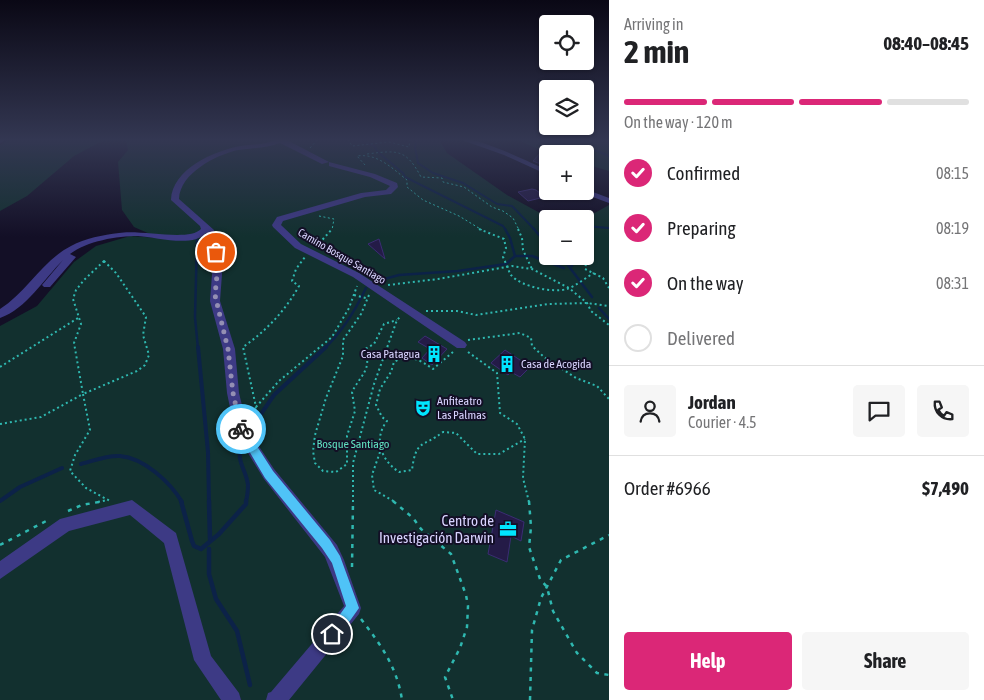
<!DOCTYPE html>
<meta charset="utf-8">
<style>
:root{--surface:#fff;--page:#f6f6f6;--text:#202124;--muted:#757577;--line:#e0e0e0;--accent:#db2777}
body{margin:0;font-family:"Asap Condensed",sans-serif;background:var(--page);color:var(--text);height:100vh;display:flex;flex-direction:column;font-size:19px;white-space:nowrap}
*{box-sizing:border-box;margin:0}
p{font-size:16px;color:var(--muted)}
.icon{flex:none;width:28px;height:28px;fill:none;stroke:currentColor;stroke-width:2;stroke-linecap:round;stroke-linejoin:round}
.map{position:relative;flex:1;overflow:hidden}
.drawer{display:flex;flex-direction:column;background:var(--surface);width:375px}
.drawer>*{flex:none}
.tools{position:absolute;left:539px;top:15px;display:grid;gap:10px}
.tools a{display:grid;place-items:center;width:55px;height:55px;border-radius:5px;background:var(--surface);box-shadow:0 1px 4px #0004;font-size:25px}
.pin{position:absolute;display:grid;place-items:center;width:42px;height:42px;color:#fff;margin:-21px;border:2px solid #fff;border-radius:50%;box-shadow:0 1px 5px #0007}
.courier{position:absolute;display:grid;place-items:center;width:50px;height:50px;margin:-25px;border:4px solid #4fc3f7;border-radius:50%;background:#fff;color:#222;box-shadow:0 1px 6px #0007}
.headline em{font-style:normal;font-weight:700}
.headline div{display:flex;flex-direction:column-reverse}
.headline{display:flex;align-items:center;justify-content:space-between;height:85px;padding:0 15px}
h1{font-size:32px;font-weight:700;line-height:38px}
.bar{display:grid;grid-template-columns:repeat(4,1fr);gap:8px 5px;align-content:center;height:60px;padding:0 15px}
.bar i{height:6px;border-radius:4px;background:var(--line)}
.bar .on{background:var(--accent)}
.bar p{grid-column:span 4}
.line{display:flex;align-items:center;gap:12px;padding:0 15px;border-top:1px solid var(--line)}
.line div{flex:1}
.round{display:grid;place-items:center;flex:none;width:52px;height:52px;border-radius:5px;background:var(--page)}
ol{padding:0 15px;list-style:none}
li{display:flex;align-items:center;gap:15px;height:55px}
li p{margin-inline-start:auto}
li .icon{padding:5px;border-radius:50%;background:var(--accent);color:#fff;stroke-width:4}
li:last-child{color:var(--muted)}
li i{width:28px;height:28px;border:2px solid var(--line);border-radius:50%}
.action{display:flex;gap:10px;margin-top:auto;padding:10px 15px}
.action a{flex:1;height:58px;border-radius:5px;background:var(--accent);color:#fff;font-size:20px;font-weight:700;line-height:58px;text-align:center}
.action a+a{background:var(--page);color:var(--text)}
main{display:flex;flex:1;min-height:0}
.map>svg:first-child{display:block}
</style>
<main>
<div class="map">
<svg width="609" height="700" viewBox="0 0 609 700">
<rect width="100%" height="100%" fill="#130f26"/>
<g fill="#12302f">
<polygon points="11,139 106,139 74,156 27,196 0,211 0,145"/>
<polygon points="126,139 439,139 447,153 507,195 551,219 548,219 548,256 585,256 584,219 609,205 609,700 0,700 0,326 37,306 74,262 96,246 130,236 159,238 134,227 122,210 118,162 128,150"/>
<polygon points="516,139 609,139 609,171 585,164 585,154 549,154"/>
</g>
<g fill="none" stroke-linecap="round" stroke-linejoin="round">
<g stroke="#0c2248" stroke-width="2">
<polyline points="354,139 374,146 378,152"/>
<polyline points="417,139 415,147 418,163 433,173 463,183 497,204 512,206 535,230"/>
<path d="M543 139C565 147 588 145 609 156"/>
<polyline points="379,153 403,173 405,177 503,226 506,230"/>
<polyline points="585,226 609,228"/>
</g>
<g stroke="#0c2248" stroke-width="2.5">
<polyline points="534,229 539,235 548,239"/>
<polyline points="197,240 195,317 198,349"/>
<polyline points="515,256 532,256 564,268"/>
<polyline points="561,256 592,297"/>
<polyline points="569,256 572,266"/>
<polyline points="377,281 399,275 458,271 506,264 515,256 510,238 505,229"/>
<polyline points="599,308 609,319"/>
<path d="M324 349C343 331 355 311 366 288"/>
</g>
<g stroke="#0c2248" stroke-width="4">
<polyline points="198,347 208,452 209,502"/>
<polyline points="250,430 274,395 326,347"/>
<path d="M242 442C235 462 246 468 248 485 248 491 247 497 246 502"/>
<path d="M81 464C93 461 107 455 120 456 144 458 170 482 182 502"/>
<polyline points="0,501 20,487 62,468"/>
</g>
<g stroke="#0c2248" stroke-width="4.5">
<polyline points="181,501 192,541 194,546 201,549 219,534 246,504 246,501"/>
<polyline points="209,501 210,539"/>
<polyline points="209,549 209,574 216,599 237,631 250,685"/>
</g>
</g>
<g fill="#241b47" stroke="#3b2d73">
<polygon points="541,152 548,154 548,167 533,161"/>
<polygon points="532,189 536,190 545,197 528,201 518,192"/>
<polygon points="379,239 385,259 368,244"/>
<polygon points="425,336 447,349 432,365 422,358 430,349 418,342"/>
<polygon points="505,350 523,362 520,364 528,369 520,377 511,372 508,375 491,363"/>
<polygon points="496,510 524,522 521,541 511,536 507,562 488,554"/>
</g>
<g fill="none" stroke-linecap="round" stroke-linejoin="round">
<g stroke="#2fb8b0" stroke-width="1" stroke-dasharray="2 2.5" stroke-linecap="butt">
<polyline points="348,139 352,146 389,142 409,147 410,139"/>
<polyline points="310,148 318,139"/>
<path d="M367 154C398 150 406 149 421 177L442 178 443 182 464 187 492 207 503 211 513 218 519 230"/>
<path d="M365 165 357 156C377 153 392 168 407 180V187L423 200 459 216 482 230"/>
<polyline points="319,216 334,219 332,230"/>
</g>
<g stroke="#2fb8b0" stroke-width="2" stroke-dasharray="2 3" stroke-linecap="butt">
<path d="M479 229 504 239 506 248 503 257C506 263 508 270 511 275 521 287 553 293 567 289 576 286 585 278 594 273"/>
<polyline points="518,229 522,238 523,250 532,269"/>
<polyline points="585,240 590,241 592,245 589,249 585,269 603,278 609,288"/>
<polyline points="316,247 332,229"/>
<polygon points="104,261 116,273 146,317 143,335 149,355 145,365 137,371 83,394 74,343 81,324 73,299 76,290 84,280"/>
<polyline points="388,285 438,279 512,266 532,269 569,288 587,303 591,311 609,325"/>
<polyline points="354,295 366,298"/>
<path d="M369 295 361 314 343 340V356L326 398 315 435 313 451 315 463 323 471 336 472 347 464V436L355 411 352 392C361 374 372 371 365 349L374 344 384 324 397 320"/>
<polyline points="426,311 457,311 476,315 548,304 587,303 609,306"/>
<polyline points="468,340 520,333 531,338 532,346 544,357 576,378 597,386 609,399"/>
<path d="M453 352 433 369C420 360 409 353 394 362L391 372 380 389 376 405 382 417 387 421C373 439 381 460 399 472L412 470C416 439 422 448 443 432L456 433 477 454H499L525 439"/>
<polyline points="468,352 497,373 500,413 517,424 525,439 523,478 529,502"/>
<polyline points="0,367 78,318"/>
<polyline points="83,394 90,430 75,455 70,471 86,488 110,501"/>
<polyline points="256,407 279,381 332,337 349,308 357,286"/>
<path d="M250 417 256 407 243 347C266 331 285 311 299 286L292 281 296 269 305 257"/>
<polyline points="0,424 41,417 83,394"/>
<polyline points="380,452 372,475 374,490 395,502"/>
<polyline points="98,502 107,500"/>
<polyline points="353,502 353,463 374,384 397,320 401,316"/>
</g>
<g stroke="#2fb8b0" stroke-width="2.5" stroke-dasharray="4 5.5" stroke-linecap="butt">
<polyline points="393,501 413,518 421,529 451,554 466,595 468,606 467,627 460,648 445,677 453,700"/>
<polyline points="529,501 531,527 529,547 540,579 547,587 553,611 577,653 597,673 609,675"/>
<polyline points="68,511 82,505 104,501"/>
<polyline points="0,545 50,519"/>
<polyline points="352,567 353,501"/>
<path d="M361 619C381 645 397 667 402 700"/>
<polyline points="530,700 532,630 541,598 561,560 609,535"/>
</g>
<g fill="#3d3a85" fill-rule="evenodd">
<polygon points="0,139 7,139 0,143"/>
<path d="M278 139H285L329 162 322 164 280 143C267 148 253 148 238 150 216 155 180 173 179 199L214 230 223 261 220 301 235 349 239 393 248 430 274 469 337 545 344 560 361 608 359 614 289 700H266L268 693 271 692 344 606 325 557 264 479 235 432 227 393 223 349 210 301 213 261 206 233C193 248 156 237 138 236 117 236 87 241 70 254L76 257 50 287H44L42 285 63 260C44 279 26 309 0 318V309C27 292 43 260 71 246 85 238 103 235 119 233 139 229 189 242 201 229L200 226 171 200C172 169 214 151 240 146 253 144 265 145 278 139Z"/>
<path d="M459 139C480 137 526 161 548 170V175L504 155Z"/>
<polygon points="329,162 375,174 397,183 398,187 391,194 365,197 283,221 281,225 301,244 359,273 465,342 467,345 465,348 457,348 353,277 295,248 273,227 272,225 277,217 361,193 386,190 390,186 370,177 329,166"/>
<polygon points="585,189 609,198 609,203 582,193 581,191 585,191"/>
<polygon points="132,500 176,533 211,656 239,693 241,700 221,700 194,660 164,543 130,515 69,531 0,579 0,561 60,519"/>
</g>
</g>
<linearGradient id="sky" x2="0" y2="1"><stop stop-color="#0a0815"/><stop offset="0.59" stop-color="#333752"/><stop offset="1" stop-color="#333752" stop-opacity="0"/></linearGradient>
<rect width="609" height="237" fill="url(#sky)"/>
<polygon fill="#4fc3f7" points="241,425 244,426 273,471 330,540 340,556 359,608 337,639 332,640 328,639 326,634 346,606 332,563 322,548 265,478 236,429"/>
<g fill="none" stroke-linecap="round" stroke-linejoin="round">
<polyline stroke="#948fb3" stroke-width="5" stroke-dasharray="0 9" points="216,252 218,265 215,295 228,349 233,393 241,429"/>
</g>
<defs>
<g id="building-bare" transform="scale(1.35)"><path d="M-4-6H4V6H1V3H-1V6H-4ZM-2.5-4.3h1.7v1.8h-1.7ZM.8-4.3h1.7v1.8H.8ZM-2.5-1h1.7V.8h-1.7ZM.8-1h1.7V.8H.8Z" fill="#00e5ff" stroke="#130f26" stroke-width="2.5" paint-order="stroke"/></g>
<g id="theatre-bare" transform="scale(1.35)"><path d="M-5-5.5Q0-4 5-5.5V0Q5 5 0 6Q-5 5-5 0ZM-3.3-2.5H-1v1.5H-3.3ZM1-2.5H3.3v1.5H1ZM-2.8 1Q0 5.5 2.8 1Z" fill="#00e5ff" stroke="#130f26" stroke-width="2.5" paint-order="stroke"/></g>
<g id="office-bare" transform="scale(1.35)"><path d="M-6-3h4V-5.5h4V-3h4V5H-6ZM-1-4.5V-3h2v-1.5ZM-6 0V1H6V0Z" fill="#00e5ff" stroke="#130f26" stroke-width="2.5" paint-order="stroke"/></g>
</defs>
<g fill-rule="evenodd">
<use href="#building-bare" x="434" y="354"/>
<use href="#building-bare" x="507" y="364"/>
<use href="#theatre-bare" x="423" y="408"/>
<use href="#office-bare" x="508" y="529"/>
</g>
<g text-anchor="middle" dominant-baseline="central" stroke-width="4" stroke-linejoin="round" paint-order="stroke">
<g font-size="11" fill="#d9d4ff" stroke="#130f26">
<text transform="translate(342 256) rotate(30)">Camino Bosque Santiago</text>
</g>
<g font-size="12" fill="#d9d4ff" stroke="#130f26" text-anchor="start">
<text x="420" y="354" text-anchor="end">Casa Patagua</text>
<text x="521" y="364">Casa de Acogida</text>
<text x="437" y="401">Anfiteatro<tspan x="437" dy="14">Las Palmas</tspan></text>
</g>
<g font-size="12" fill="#5fe0c0" stroke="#130f26">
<text x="353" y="444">Bosque Santiago</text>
</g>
<g font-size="15" fill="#d9d4ff" stroke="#130f26" text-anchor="end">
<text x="494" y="520">Centro de<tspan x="494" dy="17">Investigación Darwin</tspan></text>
</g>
</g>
</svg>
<div class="tools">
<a><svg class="icon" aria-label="locate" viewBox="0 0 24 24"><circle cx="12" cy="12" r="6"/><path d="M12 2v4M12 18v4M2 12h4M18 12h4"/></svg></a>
<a><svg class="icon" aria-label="layers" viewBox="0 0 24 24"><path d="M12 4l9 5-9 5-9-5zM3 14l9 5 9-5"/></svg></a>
<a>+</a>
<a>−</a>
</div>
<div class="pin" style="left:216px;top:252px;background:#ea580c"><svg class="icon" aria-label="bag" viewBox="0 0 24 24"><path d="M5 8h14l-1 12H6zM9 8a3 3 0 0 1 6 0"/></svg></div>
<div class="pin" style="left:332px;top:634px;background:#1f2937"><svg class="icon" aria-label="home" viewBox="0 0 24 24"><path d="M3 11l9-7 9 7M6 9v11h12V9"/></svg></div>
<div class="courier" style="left:241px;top:429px"><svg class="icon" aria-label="bike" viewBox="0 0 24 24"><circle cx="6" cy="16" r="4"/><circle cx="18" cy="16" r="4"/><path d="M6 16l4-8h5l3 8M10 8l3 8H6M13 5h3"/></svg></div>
</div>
<section class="drawer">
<div class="headline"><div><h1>2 min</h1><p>Arriving in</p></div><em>08:40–08:45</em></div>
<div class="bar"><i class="on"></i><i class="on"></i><i class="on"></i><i></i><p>On the way · 120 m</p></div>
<ol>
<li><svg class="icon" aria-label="check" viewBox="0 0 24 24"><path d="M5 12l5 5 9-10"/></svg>Confirmed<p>08:15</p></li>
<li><svg class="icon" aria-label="check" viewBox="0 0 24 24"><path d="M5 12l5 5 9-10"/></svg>Preparing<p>08:19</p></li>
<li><svg class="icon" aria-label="check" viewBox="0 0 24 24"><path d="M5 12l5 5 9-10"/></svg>On the way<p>08:31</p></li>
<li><i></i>Delivered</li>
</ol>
<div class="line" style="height:90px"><a class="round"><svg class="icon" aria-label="person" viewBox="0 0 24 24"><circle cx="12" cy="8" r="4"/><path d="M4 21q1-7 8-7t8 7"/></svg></a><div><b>Jordan</b><p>Courier · 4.5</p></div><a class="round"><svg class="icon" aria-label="chat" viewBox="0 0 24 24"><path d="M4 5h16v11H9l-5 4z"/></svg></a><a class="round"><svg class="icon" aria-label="phone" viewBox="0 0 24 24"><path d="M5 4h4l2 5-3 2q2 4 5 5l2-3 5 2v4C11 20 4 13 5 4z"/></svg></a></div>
<div class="line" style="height:65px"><div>Order #6966</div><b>$7,490</b></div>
<div class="action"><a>Help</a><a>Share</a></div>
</section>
</main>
